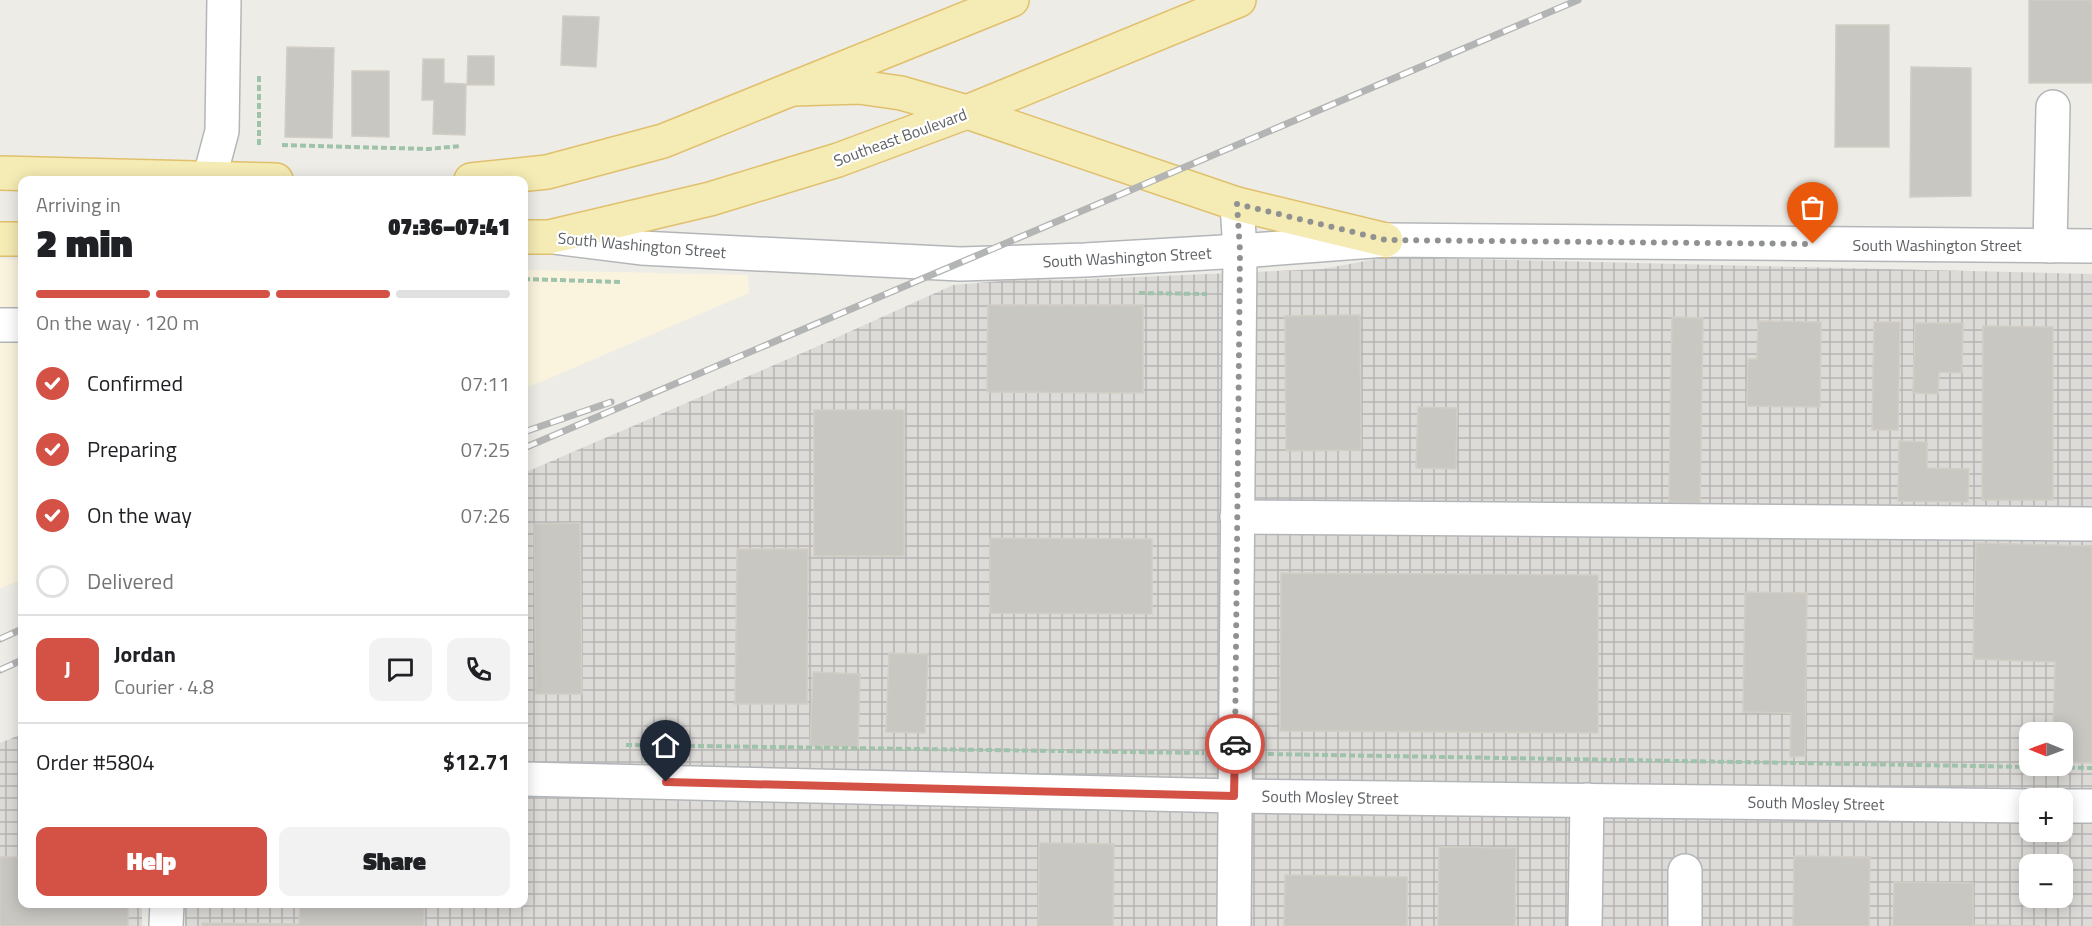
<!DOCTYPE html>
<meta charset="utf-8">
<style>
:root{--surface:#fff;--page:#f2f2f2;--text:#202124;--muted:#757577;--line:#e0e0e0;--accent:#d45146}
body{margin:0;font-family:"Titillium Web",sans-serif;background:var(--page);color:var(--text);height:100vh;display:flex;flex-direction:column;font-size:22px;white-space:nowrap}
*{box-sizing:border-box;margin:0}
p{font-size:20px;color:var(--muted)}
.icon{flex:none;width:33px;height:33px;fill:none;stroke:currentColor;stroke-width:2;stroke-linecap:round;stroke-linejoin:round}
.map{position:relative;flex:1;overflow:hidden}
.side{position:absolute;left:18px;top:176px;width:510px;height:732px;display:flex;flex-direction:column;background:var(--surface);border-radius:12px;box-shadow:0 3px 15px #0003}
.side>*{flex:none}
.needle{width:39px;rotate:271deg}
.tools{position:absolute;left:2019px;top:722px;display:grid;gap:12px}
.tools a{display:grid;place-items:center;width:54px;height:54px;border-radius:12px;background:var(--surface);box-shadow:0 3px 15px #0003;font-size:30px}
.pin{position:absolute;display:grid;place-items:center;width:51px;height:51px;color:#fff;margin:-62px -26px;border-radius:50% 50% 50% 0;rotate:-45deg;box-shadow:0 0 6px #0007}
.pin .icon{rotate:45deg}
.courier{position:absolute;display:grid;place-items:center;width:60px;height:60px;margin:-30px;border:4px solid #d45146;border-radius:50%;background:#fff;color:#222;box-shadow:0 2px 8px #0007}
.overview em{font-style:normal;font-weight:800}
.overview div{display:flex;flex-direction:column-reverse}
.overview{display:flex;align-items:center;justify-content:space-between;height:102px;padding:0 18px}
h1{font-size:39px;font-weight:800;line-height:45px}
.bar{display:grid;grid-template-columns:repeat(4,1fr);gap:9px 6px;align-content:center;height:72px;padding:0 18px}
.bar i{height:8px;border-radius:4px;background:var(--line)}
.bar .on{background:var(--accent)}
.bar p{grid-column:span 4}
.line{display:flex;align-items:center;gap:15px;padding:0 18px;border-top:2px solid var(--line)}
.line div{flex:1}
.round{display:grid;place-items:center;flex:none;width:63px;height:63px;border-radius:12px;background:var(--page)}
ol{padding:0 18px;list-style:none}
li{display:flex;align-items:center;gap:18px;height:66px}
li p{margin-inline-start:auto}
li .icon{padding:6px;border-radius:50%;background:var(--accent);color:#fff;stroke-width:4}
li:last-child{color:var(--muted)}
li i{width:33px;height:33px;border:3px solid var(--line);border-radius:50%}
.cta{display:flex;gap:12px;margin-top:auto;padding:12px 18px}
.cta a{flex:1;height:69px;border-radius:12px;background:var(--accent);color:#fff;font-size:24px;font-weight:800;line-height:69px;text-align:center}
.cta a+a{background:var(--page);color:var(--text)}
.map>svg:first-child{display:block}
</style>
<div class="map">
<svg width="2092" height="926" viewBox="0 0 2092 926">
<defs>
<pattern id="industrial-grid" width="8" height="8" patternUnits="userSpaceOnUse" patternTransform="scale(1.5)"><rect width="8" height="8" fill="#dddbd8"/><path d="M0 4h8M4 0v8" fill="none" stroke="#b6b5b3"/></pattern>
</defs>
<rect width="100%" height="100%" fill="#eeece6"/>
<g fill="#faf4df">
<polygon points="0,259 22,260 22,580 0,588"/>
<polygon points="524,270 748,275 749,293 524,389"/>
</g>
<g fill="url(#industrial-grid)" fill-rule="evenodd">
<path d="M1386 257 2092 274V926H185V903H524V473L809 350 953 285 1024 279 1067 280 1323 269ZM2030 732H2062V765H2030ZM2030 798H2062V831H2030ZM2030 864H2062V897H2030Z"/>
<polygon points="22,734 22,903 142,903 142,926 0,926 0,743"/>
</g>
<g fill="#c9c7c2" stroke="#d2cec5" stroke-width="1.5">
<rect x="2029" y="0" width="63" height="83"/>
<polygon points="563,16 599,17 596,67 561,65"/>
<polygon points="1836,25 1889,25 1889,147 1835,147"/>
<polygon points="287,47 334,48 332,138 285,137"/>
<polygon points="468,56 494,56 494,85 467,85"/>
<polygon points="423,59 444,59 444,83 466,84 465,135 433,134 434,100 422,100"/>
<polygon points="1911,67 1971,68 1971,196 1910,197"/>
<polygon points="352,71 389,71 389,137 352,136"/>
<polygon points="988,305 1143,305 1143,393 987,392"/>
<polygon points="1360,315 1361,450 1286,451 1285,316"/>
<polygon points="1672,317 1703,318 1700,503 1669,502"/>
<polygon points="1758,321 1821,322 1820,407 1747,406 1748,359 1757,359"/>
<polygon points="1874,322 1900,322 1898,430 1872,430"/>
<polygon points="1915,323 1963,323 1962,373 1939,372 1938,394 1913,393"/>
<polygon points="1983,326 2053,327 2053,500 1982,500"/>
<polygon points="1418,407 1457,408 1456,469 1416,468"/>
<rect x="814" y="410" width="90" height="146"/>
<polygon points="1899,441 1927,442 1927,468 1969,469 1968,502 1898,501"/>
<polygon points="580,523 582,694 536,694 534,524"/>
<polygon points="990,538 1152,539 1152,614 990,613"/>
<polygon points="524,542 526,542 527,665 524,665"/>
<polygon points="1976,543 2092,546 2092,763 2062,762 2062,732 2053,732 2055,662 1973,659"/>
<polygon points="737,549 808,549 807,704 735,704"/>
<polygon points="1281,573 1598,575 1598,733 1280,731"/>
<polygon points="1745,592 1807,593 1805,756 1790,757 1791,713 1743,712"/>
<polygon points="889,653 928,654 925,733 886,732"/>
<polygon points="813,672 860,674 858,747 810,746"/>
<polygon points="1039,843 1114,844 1113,926 1038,926"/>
<polygon points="1439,847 1516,848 1515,926 1438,926"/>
<polygon points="1794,856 1870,857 1869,926 1793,926"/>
<polygon points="0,857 22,857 22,903 128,903 128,926 0,926"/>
<polygon points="1285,875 1407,877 1407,926 1284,926"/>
<polygon points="1894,882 1973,883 1973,925 2040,926 1893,926"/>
<polygon points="384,903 424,903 424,926 202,926 202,923 299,924 300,906 384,907"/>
</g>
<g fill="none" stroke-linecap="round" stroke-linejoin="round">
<g stroke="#b3b6b9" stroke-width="36">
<g id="minor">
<polyline points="209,180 222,131 224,0"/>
<polyline points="553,237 641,248 960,264 1085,260 1240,251 1386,240 2092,246"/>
<polyline points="2050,246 2053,107"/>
<polyline points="0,325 22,325"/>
<polyline points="1237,517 2092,524"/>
<polyline points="524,779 1234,796 2030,806"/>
<polyline points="2062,806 2092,806"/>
<polyline points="166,926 167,903"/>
<polyline points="1234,926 1240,251 1237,204"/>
<polyline points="1585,926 1587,800"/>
<polyline points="1685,926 1685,871"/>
</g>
</g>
<g stroke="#e0c06d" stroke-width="36">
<g id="major">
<polyline points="793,89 859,87 901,93 967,112 1237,204 1386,240"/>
<polyline points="0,173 276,180"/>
<polyline points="471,180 547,172 663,141 1012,0"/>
<polyline points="524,237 549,237 710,199 838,160 967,112 1239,0"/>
<polyline points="0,239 22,239"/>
</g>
</g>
<g stroke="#9fc2aa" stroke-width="4" stroke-dasharray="6 3" stroke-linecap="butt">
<polyline points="259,145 259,76"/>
<polyline points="282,145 428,149 461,146"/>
<polyline points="524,279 622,282"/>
<polyline points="1139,293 1207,294"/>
<polyline points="626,745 1204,753"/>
<polyline points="1268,754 2092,768"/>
</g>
<use href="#minor" stroke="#fff" stroke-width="33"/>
<use href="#major" stroke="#f5ebb4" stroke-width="33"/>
<g stroke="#b3b4b4" stroke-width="7">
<g id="rail">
<polyline points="524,432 611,402"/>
<polyline points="524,448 1578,0"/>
<polyline points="0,639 22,629"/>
<polyline points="0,670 22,660"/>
</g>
</g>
<use href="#rail" stroke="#fff" stroke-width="4.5" stroke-dasharray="14" stroke-linecap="butt"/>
</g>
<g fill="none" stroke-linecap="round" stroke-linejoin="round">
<polyline stroke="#909292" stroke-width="6" stroke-dasharray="0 10.8" points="1235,744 1240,251 1237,204 1386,240 1813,244"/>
<polyline stroke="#d45146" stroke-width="8" points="666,782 1234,796 1235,744"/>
</g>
<g text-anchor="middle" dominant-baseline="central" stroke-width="4.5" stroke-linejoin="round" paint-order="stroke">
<g font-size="16" fill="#5e6164" stroke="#fff">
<text transform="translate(900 137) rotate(-20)">Southeast Boulevard</text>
<text transform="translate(642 245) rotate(5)">South Washington Street</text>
<text x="1937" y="245">South Washington Street</text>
<text transform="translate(1127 257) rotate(-3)">South Washington Street</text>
<text transform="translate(1330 797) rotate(1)">South Mosley Street</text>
<text transform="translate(1816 803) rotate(1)">South Mosley Street</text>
</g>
</g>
</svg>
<div class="tools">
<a><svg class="needle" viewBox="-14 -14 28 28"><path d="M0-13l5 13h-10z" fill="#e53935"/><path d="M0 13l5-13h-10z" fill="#757577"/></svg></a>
<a>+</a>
<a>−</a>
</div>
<div class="pin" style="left:1813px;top:244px;background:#ea580c"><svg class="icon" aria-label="bag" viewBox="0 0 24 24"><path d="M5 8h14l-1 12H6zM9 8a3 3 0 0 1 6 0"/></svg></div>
<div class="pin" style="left:666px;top:782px;background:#1f2937"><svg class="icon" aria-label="home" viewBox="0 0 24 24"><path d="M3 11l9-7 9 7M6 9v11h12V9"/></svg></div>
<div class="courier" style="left:1235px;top:744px"><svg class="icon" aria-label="car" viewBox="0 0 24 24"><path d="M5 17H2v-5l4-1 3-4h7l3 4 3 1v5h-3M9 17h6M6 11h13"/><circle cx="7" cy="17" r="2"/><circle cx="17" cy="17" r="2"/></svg></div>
<section class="side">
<div class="overview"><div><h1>2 min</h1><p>Arriving in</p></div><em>07:36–07:41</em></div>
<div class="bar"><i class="on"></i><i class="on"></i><i class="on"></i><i></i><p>On the way · 120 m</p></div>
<ol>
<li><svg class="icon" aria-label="check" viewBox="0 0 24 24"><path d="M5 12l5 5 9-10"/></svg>Confirmed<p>07:11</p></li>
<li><svg class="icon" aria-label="check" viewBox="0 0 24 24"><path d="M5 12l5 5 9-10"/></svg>Preparing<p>07:25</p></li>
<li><svg class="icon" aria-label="check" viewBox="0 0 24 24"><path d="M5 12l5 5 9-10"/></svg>On the way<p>07:26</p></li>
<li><i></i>Delivered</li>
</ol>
<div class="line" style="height:108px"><b class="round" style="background:var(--accent);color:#fff">J</b><div><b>Jordan</b><p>Courier · 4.8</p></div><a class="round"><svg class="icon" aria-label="chat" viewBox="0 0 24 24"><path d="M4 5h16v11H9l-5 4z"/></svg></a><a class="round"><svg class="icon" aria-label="phone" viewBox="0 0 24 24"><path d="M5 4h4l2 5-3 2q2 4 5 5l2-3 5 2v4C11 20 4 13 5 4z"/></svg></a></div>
<div class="line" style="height:78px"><div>Order #5804</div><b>$12.71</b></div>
<div class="cta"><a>Help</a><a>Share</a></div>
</section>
</div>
